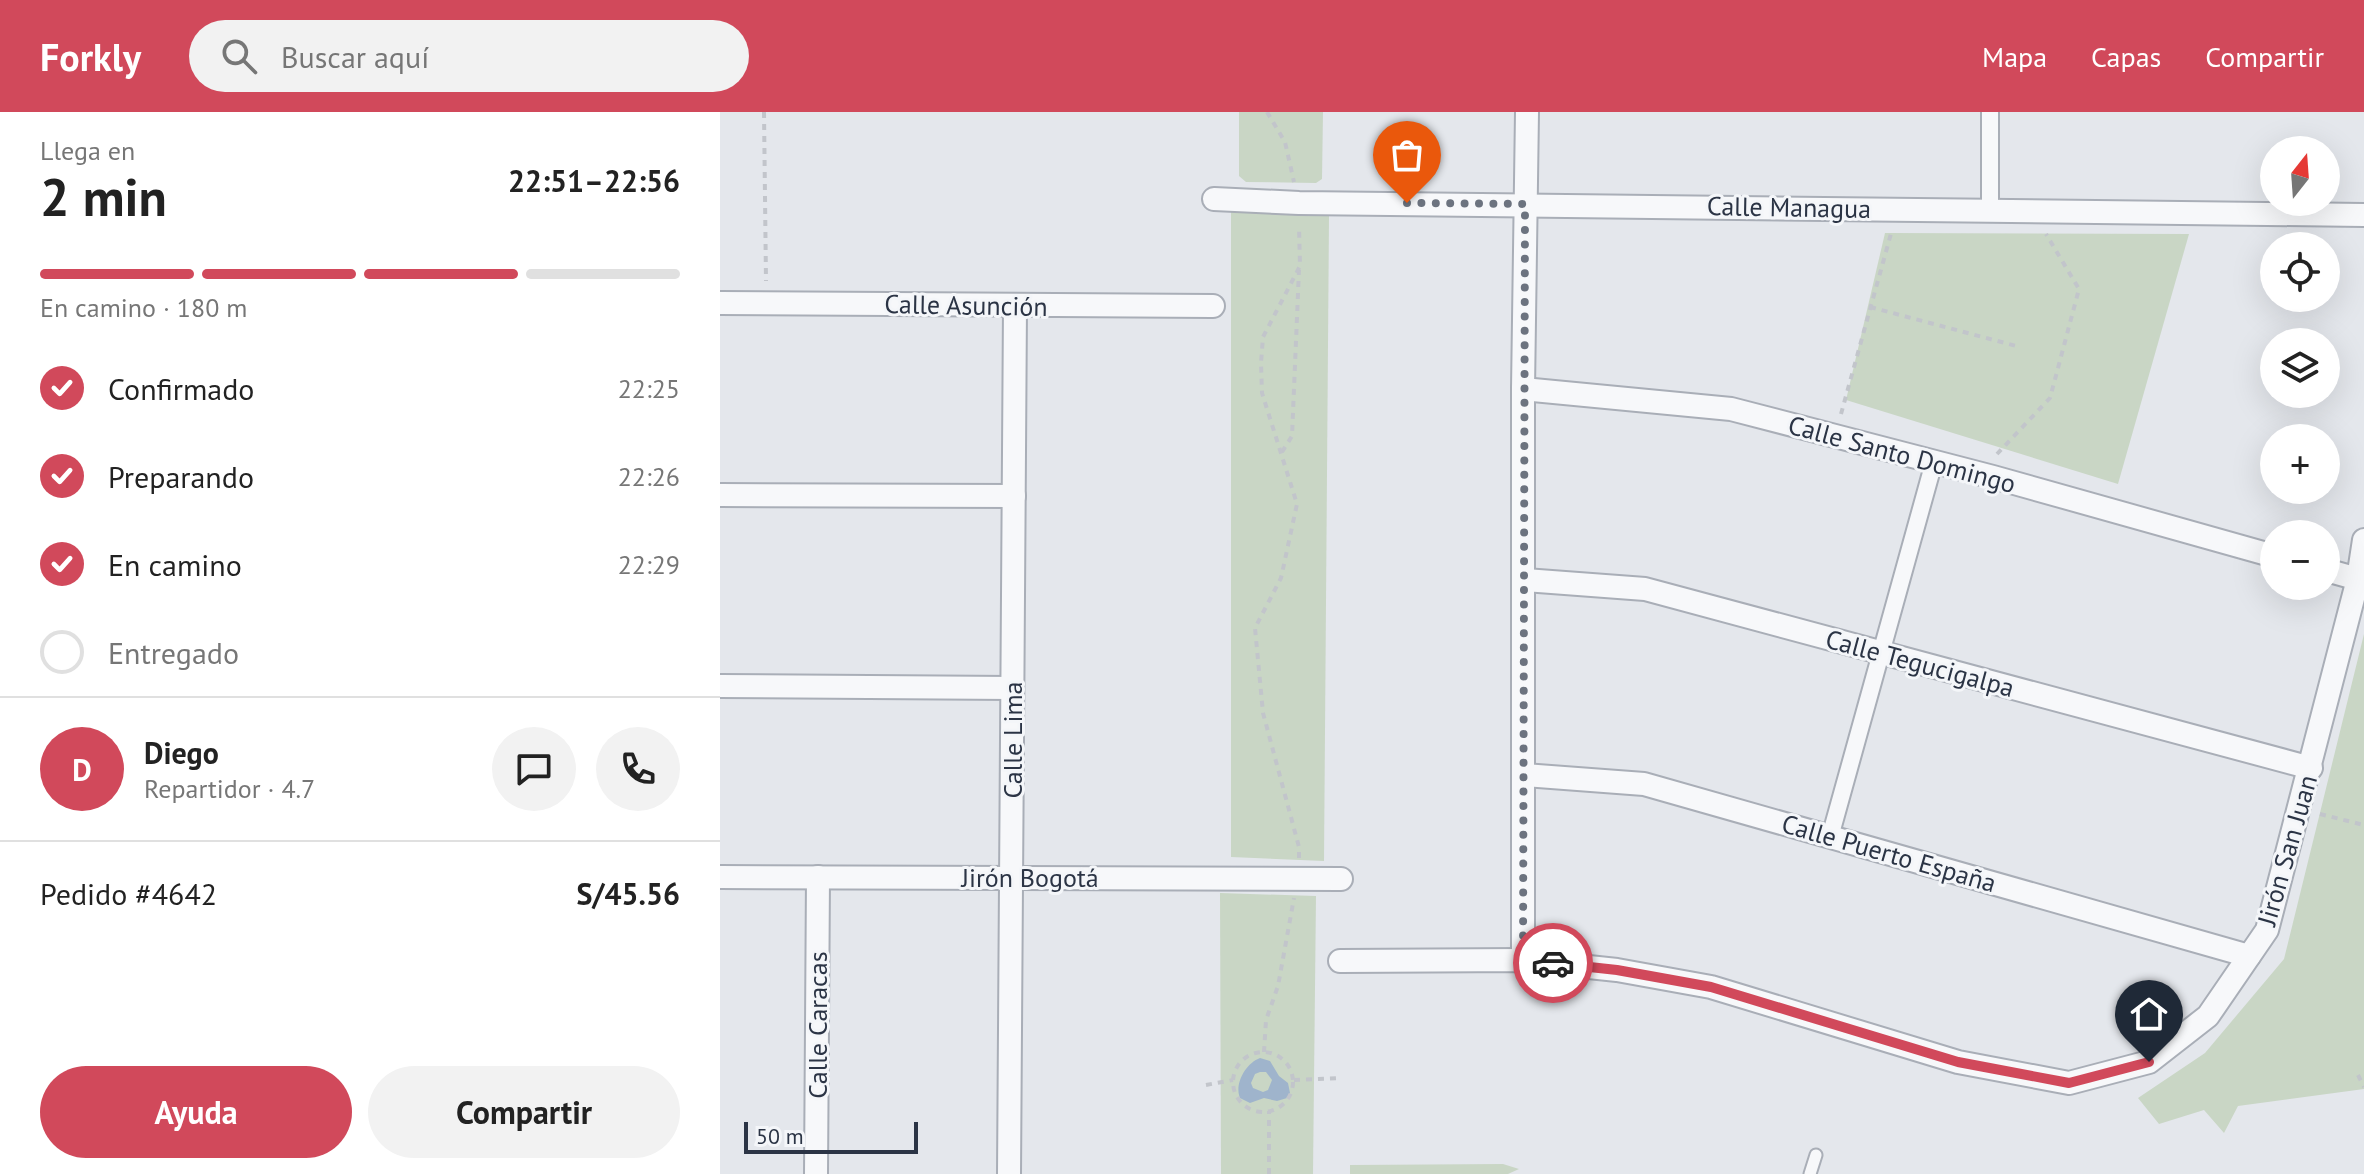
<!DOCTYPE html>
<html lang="es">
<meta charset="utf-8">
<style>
:root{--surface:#fff;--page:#f2f2f2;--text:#222;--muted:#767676;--line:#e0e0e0;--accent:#d1495b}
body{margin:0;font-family:"PT Sans",sans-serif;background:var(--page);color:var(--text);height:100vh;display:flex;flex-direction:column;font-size:30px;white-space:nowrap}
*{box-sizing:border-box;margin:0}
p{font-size:26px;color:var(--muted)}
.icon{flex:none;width:44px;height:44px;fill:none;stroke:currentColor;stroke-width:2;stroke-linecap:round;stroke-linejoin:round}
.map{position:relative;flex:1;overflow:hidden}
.sheet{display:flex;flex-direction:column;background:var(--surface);width:720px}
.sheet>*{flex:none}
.needle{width:52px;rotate:17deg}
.buttons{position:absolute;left:1540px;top:24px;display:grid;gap:16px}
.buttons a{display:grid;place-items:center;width:80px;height:80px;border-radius:50%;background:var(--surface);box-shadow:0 8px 32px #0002;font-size:40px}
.scale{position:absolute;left:24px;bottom:20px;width:174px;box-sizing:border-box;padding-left:8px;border:4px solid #2b3445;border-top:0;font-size:22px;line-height:28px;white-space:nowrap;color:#2b3445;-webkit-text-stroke:6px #f4f6f9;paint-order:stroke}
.pin{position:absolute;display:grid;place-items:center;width:68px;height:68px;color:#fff;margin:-82px -34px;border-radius:50% 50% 50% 0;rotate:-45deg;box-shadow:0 0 8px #0007}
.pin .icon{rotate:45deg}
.courier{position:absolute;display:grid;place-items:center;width:80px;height:80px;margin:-40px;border:6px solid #d1495b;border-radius:50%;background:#fff;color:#222;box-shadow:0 2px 10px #0007}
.summary em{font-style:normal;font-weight:600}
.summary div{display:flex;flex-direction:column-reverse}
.summary{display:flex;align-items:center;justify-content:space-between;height:136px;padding:0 40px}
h1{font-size:52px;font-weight:600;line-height:60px}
.bar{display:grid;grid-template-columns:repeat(4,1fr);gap:12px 8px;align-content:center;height:96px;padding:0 40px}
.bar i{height:10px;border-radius:6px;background:var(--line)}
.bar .on{background:var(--accent)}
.bar p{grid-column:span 4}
.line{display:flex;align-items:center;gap:20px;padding:0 40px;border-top:2px solid var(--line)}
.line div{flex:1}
.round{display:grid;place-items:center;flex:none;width:84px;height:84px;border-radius:42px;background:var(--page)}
ol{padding:0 40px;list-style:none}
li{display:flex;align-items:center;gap:24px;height:88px}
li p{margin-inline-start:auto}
li .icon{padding:8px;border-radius:50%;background:var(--accent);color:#fff;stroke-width:4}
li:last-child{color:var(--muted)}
li i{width:44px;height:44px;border:4px solid var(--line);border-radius:50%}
.primary-button{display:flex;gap:16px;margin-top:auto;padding:16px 40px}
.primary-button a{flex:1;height:92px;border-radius:48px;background:var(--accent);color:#fff;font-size:32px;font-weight:600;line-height:92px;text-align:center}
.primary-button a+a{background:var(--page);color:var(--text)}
header{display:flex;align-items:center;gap:48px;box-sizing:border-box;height:112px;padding:0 40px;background:var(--accent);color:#fff}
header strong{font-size:38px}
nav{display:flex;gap:44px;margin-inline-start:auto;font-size:28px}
.search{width:560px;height:72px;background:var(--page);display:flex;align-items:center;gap:20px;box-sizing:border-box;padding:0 28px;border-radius:44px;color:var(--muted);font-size:30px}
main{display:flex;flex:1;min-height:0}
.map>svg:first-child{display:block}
</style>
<header>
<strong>Forkly</strong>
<div class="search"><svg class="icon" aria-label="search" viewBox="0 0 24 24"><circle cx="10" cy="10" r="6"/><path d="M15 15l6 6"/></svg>Buscar aquí</div>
<nav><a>Mapa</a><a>Capas</a><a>Compartir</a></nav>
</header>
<main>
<section class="sheet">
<div class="summary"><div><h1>2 min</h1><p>Llega en</p></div><em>22:51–22:56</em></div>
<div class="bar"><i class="on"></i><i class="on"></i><i class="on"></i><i></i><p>En camino · 180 m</p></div>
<ol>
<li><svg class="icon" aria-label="check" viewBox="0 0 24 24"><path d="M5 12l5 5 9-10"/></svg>Confirmado<p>22:25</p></li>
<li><svg class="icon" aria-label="check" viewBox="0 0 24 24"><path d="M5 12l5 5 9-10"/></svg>Preparando<p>22:26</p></li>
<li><svg class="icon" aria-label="check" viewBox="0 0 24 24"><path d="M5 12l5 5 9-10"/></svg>En camino<p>22:29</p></li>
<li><i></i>Entregado</li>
</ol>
<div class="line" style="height:144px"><b class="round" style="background:var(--accent);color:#fff">D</b><div><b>Diego</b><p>Repartidor · 4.7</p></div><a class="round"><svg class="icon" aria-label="chat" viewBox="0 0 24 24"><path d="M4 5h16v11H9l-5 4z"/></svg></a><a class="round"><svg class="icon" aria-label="phone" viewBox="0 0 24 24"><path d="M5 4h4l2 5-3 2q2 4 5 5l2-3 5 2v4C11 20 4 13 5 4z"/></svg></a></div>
<div class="line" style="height:104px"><div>Pedido #4642</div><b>S/45.56</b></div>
<div class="primary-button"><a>Ayuda</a><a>Compartir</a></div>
</section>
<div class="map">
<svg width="1644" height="1062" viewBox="0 0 1644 1062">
<rect width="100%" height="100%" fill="#e4e7ec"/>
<g fill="#c9d6c5">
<polygon points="519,0 603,0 602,67 596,71 526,70 519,64"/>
<polygon points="511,98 609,104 604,749 511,745"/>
<polygon points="1165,121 1469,122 1398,372 1126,288"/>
<polygon points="1644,522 1644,977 1518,994 1504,1021 1484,998 1439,1012 1418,986 1485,941 1564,847"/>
<polygon points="500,781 596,784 593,1062 501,1062"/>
<polygon points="783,1052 799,1057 788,1062 630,1062 630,1053"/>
</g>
<path fill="#9fb4cc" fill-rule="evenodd" d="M540 946 550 949 559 964 568 971 570 981 567 986 557 989 544 986 530 991 520 986C514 972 526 951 540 946ZM540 960H546L552 968 548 978 543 980 533 976 531 971 535 962Z"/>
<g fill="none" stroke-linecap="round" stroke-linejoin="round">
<g stroke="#a9aeb7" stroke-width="15">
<polyline id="service" points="1090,1062 1096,1043"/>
</g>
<g stroke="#a9aeb7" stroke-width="20">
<g id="pedestrian">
<polyline points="1270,97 1270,0"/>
<polyline points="1110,725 1214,350"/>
</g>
</g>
<g stroke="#a9aeb7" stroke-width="26">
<g id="minor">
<polyline points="494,87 579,91 1644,103"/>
<polyline points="0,191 493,194"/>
<polyline points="803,277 1011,297 1273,365 1554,444"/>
<polyline points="0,383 294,384"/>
<polyline points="1606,458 1638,467"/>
<polyline points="805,468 925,477 1591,656"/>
<polyline points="0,574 292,576"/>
<polyline points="804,663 924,672 1529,844"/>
<polyline points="0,765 621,767"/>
<polyline points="803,848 803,277 807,0"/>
<polyline points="620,849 803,848 897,858 991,875 1238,950 1349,971 1429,950 1488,904 1547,818 1638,467 1644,428"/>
<polyline points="96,1062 98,765"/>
<polyline points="289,1062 295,195"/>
</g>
</g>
<g stroke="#c2c5cb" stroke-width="4" stroke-dasharray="6 6" stroke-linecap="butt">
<polyline points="44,0 46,169"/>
<polyline points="547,0 565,30 574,70"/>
<polyline points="1150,195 1300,235"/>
<polyline points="1121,302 1172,118"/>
<polyline points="562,340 572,324 579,158"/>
<polyline points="1277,342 1330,286 1359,177 1326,122"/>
<polyline points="1600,702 1644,713"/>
<polyline points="579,746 579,735 543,601 535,516 561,466 577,392 542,281 541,251 543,225 580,154 579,114"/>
<polyline points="544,940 546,908 558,874 574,786"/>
<circle cx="543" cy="970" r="30"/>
<polyline points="1638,963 1644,975"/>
<polyline points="574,968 620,966"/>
<polyline points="486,973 513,968"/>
<polyline points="549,1062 549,999"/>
</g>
<use href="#service" stroke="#f7f8fa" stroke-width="11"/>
<use href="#pedestrian" stroke="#f7f8fa" stroke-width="16"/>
<use href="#minor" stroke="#f7f8fa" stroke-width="22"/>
</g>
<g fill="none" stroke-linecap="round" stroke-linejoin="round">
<polyline stroke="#6c737f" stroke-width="8" stroke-dasharray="0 14.4" points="687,91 805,92 803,848 833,851"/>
<polyline stroke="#d1495b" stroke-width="10" points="833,851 897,858 991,875 1238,950 1349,971 1429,950"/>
</g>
<g text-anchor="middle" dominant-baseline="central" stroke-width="6" stroke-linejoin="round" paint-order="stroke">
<g font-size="26" fill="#2b3445" stroke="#f4f6f9">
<text transform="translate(1069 95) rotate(1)">Calle Managua</text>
<text transform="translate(246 193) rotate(1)">Calle Asunción</text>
<text transform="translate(1182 342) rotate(15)">Calle Santo Domingo</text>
<text transform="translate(1200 551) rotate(15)">Calle Tegucigalpa</text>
<text transform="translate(292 628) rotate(-90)">Calle Lima</text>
<text transform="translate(1567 738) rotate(-74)">Jirón San Juan</text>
<text transform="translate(1169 741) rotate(16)">Calle Puerto España</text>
<text x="310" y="765">Jirón Bogotá</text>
<text transform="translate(97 913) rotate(-90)">Calle Caracas</text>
</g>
</g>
</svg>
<div class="buttons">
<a><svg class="needle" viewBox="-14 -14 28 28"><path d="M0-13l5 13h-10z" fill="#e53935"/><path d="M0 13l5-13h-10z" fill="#767676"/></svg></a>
<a><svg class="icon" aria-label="locate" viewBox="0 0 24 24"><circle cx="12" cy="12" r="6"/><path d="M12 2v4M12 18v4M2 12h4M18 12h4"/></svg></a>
<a><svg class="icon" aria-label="layers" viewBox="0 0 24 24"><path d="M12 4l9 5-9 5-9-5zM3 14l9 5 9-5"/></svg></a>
<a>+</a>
<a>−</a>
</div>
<div class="scale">50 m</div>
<div class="pin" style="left:687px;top:91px;background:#ea580c"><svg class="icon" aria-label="bag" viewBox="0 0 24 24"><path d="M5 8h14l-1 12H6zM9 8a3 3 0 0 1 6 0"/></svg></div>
<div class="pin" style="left:1429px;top:950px;background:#1f2937"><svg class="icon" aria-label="home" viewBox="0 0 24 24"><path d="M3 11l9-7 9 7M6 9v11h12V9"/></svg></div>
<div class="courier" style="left:833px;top:851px"><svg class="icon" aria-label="car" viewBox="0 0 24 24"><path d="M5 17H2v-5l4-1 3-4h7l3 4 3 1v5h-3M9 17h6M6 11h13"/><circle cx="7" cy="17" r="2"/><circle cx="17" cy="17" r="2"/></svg></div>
</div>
</main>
